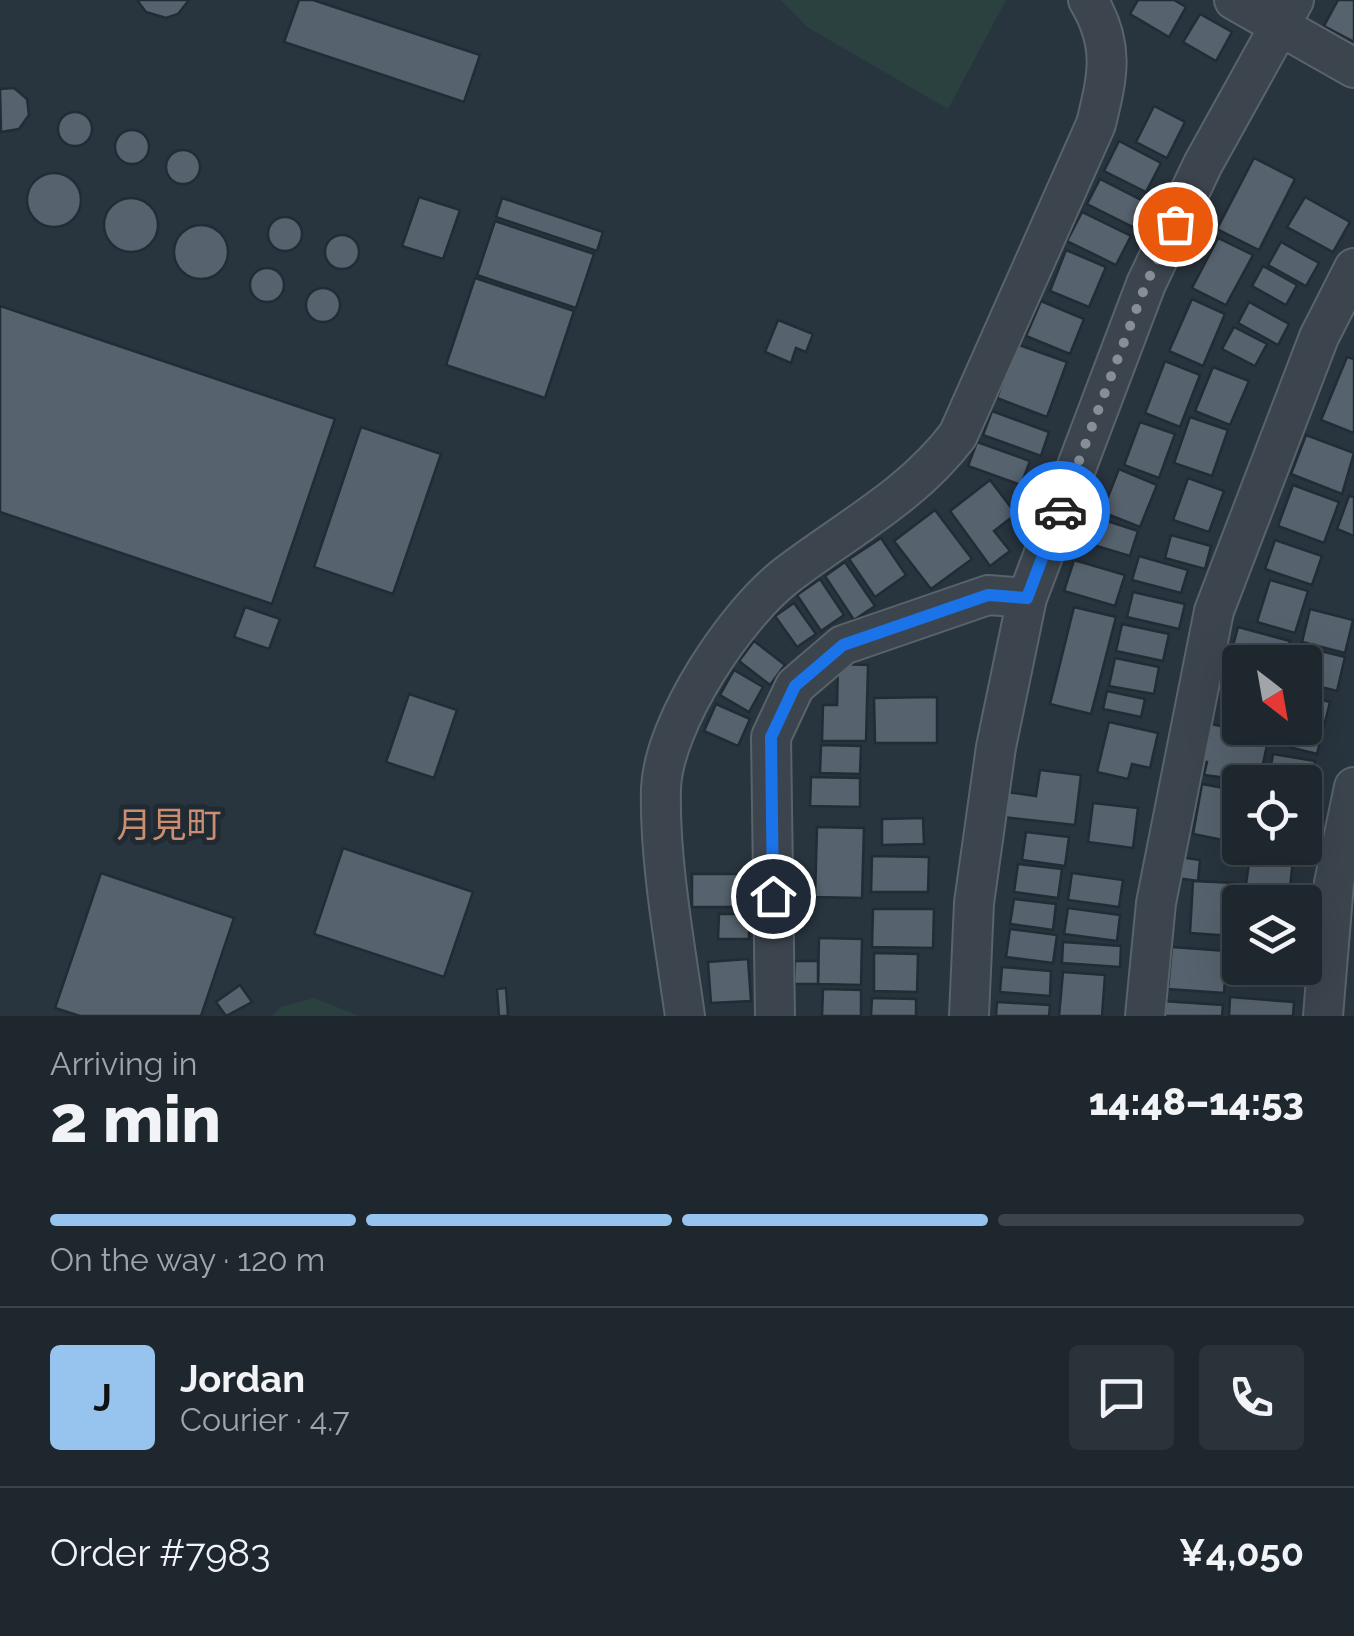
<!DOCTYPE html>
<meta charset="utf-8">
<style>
:root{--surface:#1e272e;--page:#2b333a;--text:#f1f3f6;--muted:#a1a5aa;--line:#3c444a;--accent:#97c3ef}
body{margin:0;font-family:Raleway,"Noto Sans JP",sans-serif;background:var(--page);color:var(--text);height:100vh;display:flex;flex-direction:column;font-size:38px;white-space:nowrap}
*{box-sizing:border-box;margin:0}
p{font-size:32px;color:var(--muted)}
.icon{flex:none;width:55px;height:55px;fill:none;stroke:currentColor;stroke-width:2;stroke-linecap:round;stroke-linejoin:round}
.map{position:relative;height:1016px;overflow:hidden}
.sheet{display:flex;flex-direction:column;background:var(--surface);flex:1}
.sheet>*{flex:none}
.needle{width:65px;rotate:149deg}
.tools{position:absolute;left:1222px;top:645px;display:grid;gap:20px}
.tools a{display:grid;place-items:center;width:100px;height:100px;border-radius:10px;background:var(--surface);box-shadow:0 10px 40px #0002,0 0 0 2px var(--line);font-size:50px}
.pin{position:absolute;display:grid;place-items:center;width:85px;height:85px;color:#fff;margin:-42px;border:5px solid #fff;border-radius:50%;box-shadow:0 2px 10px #0007}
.courier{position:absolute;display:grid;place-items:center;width:100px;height:100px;margin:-50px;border:8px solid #1a73e8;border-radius:50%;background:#fff;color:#222;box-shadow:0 2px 12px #0007}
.summary em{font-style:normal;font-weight:800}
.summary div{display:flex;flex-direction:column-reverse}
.summary{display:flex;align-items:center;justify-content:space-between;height:170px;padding:0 50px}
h1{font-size:65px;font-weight:800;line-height:75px}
.bar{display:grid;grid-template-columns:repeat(4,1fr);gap:15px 10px;align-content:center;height:120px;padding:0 50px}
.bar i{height:12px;border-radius:8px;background:var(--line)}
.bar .active{background:var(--accent)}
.bar p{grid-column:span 4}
.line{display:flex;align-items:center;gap:25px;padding:0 50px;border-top:2px solid var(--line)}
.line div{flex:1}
.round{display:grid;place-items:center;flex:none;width:105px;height:105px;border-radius:10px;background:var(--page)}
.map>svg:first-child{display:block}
</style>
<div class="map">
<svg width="1354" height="1016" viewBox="0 0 1354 1016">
<rect width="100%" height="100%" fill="#28343e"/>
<g fill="#2b4140">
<polygon points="781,0 1006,0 948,109 807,27"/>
<polygon points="314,998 360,1016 271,1016 281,1007"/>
</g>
<g fill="#56626d" stroke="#222c35" stroke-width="2.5">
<polygon points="137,0 189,0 178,14 166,18 146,12"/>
<polygon points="299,0 313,0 480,55 464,102 284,42"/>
<polygon points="1138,0 1174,0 1186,7 1169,37 1130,14"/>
<polygon points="1338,0 1354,0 1354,42 1324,26"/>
<polygon points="1200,14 1232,32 1216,61 1183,42"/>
<polygon points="14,88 27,99 29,115 19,129 1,132 0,89"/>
<polygon points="1154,106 1185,122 1167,158 1136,142"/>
<circle cx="75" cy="129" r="17"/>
<circle cx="132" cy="147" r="17"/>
<polygon points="1119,141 1161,163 1146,192 1104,171"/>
<circle cx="183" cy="167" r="17"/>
<polygon points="1254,158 1295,179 1259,250 1217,229"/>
<circle cx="54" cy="200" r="27"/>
<polygon points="1100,179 1145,202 1133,227 1087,204"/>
<polygon points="419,197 460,210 443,259 402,246"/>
<polygon points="1305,197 1350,222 1333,252 1287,227"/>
<circle cx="131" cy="225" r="27"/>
<polygon points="502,198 603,232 597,251 496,217"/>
<polygon points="1082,212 1131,236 1116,265 1067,241"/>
<circle cx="285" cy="234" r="17"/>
<polygon points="495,221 594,254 576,308 477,275"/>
<circle cx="201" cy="252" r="27"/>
<circle cx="342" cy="252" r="17"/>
<polygon points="1218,238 1253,255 1226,305 1192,288"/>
<polygon points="1281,242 1319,263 1306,286 1268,265"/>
<polygon points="1066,250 1106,267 1089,307 1050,291"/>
<polygon points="1263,266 1297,285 1286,305 1252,286"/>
<circle cx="267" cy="285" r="17"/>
<polygon points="475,278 574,311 545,398 446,365"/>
<circle cx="323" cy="305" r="17"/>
<polygon points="1192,299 1225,314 1203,366 1169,351"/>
<polygon points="1041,301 1084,319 1070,354 1026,336"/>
<polygon points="1249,302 1289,324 1278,345 1238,323"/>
<polygon points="0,306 335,419 272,604 0,512"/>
<polygon points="778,320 813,334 806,352 796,348 791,363 765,352"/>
<polygon points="1234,327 1267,344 1255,366 1222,349"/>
<polygon points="1016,344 1067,362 1047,417 997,398"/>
<polygon points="1347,357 1354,359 1354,433 1321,420"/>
<polygon points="1165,361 1200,375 1180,427 1145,413"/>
<polygon points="1213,367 1249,381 1230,425 1195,411"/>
<polygon points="992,411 1049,432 1041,456 983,435"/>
<polygon points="1190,417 1228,430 1212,476 1174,463"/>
<polygon points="1140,422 1175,434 1159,478 1124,465"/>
<polygon points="361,427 441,454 393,594 314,567"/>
<polygon points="1306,435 1354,453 1342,494 1291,474"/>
<polygon points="977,442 1030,461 1021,485 968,466"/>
<polygon points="1119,469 1157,485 1140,527 1102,512"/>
<polygon points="1188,478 1224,491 1209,532 1173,520"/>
<polygon points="990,480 1016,514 994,531 1010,551 990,566 950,511"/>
<polygon points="1293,485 1339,502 1324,543 1278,526"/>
<polygon points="1349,496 1354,497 1354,536 1337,529"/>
<polygon points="935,510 972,559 931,589 894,541"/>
<polygon points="1098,518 1138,531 1130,556 1090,544"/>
<polygon points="1171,535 1211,546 1205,569 1165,558"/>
<polygon points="881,538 906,575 875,597 849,559"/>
<polygon points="1275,540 1322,556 1312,585 1265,569"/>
<polygon points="1139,556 1188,570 1181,593 1132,580"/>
<polygon points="1074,560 1125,575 1115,606 1064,591"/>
<polygon points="845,562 875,606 854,620 825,576"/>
<polygon points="820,579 844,615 821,631 797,595"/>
<polygon points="1270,580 1308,591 1295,633 1257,622"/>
<polygon points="1133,592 1185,604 1179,629 1127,617"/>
<polygon points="794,603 816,634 797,647 775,616"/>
<polygon points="245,607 280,619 269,649 234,637"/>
<polygon points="1074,607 1116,617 1091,714 1050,704"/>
<polygon points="1310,609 1353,620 1345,653 1302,642"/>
<polygon points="1122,624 1169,634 1163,661 1116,651"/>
<polygon points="1238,627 1290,641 1284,662 1240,662 1240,692 1222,687"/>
<polygon points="754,641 785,665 770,685 739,661"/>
<polygon points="1296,645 1345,657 1337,691 1305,683 1305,662 1292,662"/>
<polygon points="1115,658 1159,667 1154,694 1109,686"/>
<polygon points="838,664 868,665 866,741 822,741 823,705 837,705"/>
<polygon points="734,670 763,687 749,712 720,695"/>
<polygon points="1107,691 1145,699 1141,717 1103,709"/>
<polygon points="409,694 457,710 434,778 386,762"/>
<polygon points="1305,695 1330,702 1317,754 1277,744 1281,728 1305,728"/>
<polygon points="937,697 937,743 875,743 874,698"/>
<polygon points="716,704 750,719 738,746 704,731"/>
<polygon points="1109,722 1158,733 1150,768 1132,764 1128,779 1097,772"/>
<polygon points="1206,723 1269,736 1259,782 1204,775 1207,762 1198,760"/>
<polygon points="821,745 861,746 860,774 820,773"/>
<polygon points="1273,754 1315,761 1305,817 1305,782 1268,782"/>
<polygon points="1040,770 1081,775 1075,825 1003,817 1006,792 1036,796"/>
<polygon points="811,777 860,778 860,807 810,806"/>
<polygon points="1202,784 1240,791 1233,842 1193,834"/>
<polygon points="1093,803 1138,808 1133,848 1088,842"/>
<polygon points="923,818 924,844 882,845 882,819"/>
<polygon points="817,827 864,828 862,898 815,897"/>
<polygon points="1026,832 1069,837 1065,866 1022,860"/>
<polygon points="343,848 473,892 444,977 314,934"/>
<polygon points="1250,855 1293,860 1289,897 1245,892"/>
<polygon points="872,856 929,857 928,892 871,892"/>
<polygon points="1179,857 1200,860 1198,881 1177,878"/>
<polygon points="1018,864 1062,869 1058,898 1014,892"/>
<polygon points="101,873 234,918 201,1016 80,1016 55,1008"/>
<polygon points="1072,873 1123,880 1119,907 1068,900"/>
<rect x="692" y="874" width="58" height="33"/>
<polygon points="1193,881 1236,883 1232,936 1190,933"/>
<polygon points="1014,899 1056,904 1053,930 1010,924"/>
<polygon points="1068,908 1120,915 1117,941 1064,934"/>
<polygon points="873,909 934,909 933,948 872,947"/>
<polygon points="719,914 749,914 749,939 718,939"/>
<polygon points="1010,929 1057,935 1053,963 1006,957"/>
<polygon points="819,938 862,939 861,985 818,984"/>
<polygon points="1063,942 1121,946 1120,967 1062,963"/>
<polygon points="1172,947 1227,951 1224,993 1168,989"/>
<polygon points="874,953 918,954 917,992 874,991"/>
<polygon points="748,959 751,1001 711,1003 708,962"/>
<polygon points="795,961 818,961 818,984 794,984"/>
<polygon points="1002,967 1051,971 1050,996 1000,992"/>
<polygon points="1063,972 1105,975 1102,1016 1059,1016"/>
<polygon points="240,985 252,1002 226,1016 216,1002"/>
<polygon points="506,988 508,1016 499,1016 497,989"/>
<polygon points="823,989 861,990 861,1016 822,1016"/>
<polygon points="1230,997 1294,1002 1293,1016 1229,1016"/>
<polygon points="872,998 916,999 916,1016 871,1016"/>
<polygon points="1162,1001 1223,1005 1222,1016 1161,1016"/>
<polygon points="997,1002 1050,1005 1049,1016 996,1016"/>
</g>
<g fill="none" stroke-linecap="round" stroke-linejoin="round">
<g stroke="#59636c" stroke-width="42">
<g id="street">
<polyline points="1234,0 1354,68"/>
<path d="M685 1016C675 945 659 859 661 788 664 722 736 614 787 575 847 529 912 496 958 435L1096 124C1108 75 1115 45 1088 0"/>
<polyline points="775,1016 771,737 795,686 843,645 988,595 1027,598"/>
<polyline points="969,1016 974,903 996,747 1027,598 1146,284 1203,164 1294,0"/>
<polyline points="1145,1016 1156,903 1214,611 1319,337 1354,268"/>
<polyline points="1323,1016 1334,883 1354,787"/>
</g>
</g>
<use href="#street" stroke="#3c454e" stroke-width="38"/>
</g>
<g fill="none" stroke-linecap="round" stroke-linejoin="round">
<polyline stroke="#868f98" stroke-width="10" stroke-dasharray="0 18" points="1060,511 1146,284 1175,224"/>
<polyline stroke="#1a73e8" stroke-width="12" points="773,896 771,737 795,686 843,645 988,595 1027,598 1060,511"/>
</g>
<g text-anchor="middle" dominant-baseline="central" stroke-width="10" stroke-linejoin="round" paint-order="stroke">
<g font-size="35" fill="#cc8e70" stroke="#202a33">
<text x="169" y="824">月見町</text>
</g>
</g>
</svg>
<div class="tools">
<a><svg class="needle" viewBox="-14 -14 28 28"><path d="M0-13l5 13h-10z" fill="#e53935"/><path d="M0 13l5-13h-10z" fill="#a1a5aa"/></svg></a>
<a><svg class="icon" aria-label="locate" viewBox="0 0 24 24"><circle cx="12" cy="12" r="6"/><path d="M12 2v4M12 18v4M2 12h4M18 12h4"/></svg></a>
<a><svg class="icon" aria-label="layers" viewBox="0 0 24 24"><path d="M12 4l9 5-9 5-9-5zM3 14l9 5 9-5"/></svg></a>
</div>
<div class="pin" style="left:1175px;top:224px;background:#ea580c"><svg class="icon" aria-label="bag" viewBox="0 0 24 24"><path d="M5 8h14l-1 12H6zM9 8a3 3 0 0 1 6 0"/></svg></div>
<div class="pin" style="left:773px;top:896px;background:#1f2937"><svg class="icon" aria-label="home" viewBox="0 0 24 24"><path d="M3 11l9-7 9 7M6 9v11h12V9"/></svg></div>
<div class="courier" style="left:1060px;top:511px"><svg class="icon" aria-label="car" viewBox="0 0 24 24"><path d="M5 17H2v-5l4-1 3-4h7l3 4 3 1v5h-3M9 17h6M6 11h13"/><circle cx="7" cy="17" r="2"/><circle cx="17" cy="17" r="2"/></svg></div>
</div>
<section class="sheet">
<div class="summary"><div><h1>2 min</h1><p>Arriving in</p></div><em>14:48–14:53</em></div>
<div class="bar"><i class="active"></i><i class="active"></i><i class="active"></i><i></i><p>On the way · 120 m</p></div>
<div class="line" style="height:180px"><b class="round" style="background:var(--accent);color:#111">J</b><div><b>Jordan</b><p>Courier · 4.7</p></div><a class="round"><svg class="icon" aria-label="chat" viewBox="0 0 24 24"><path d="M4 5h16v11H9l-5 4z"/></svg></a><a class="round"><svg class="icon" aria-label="phone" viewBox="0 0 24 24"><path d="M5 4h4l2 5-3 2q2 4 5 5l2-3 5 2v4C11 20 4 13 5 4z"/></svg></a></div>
<div class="line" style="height:130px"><div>Order #7983</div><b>¥4,050</b></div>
</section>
